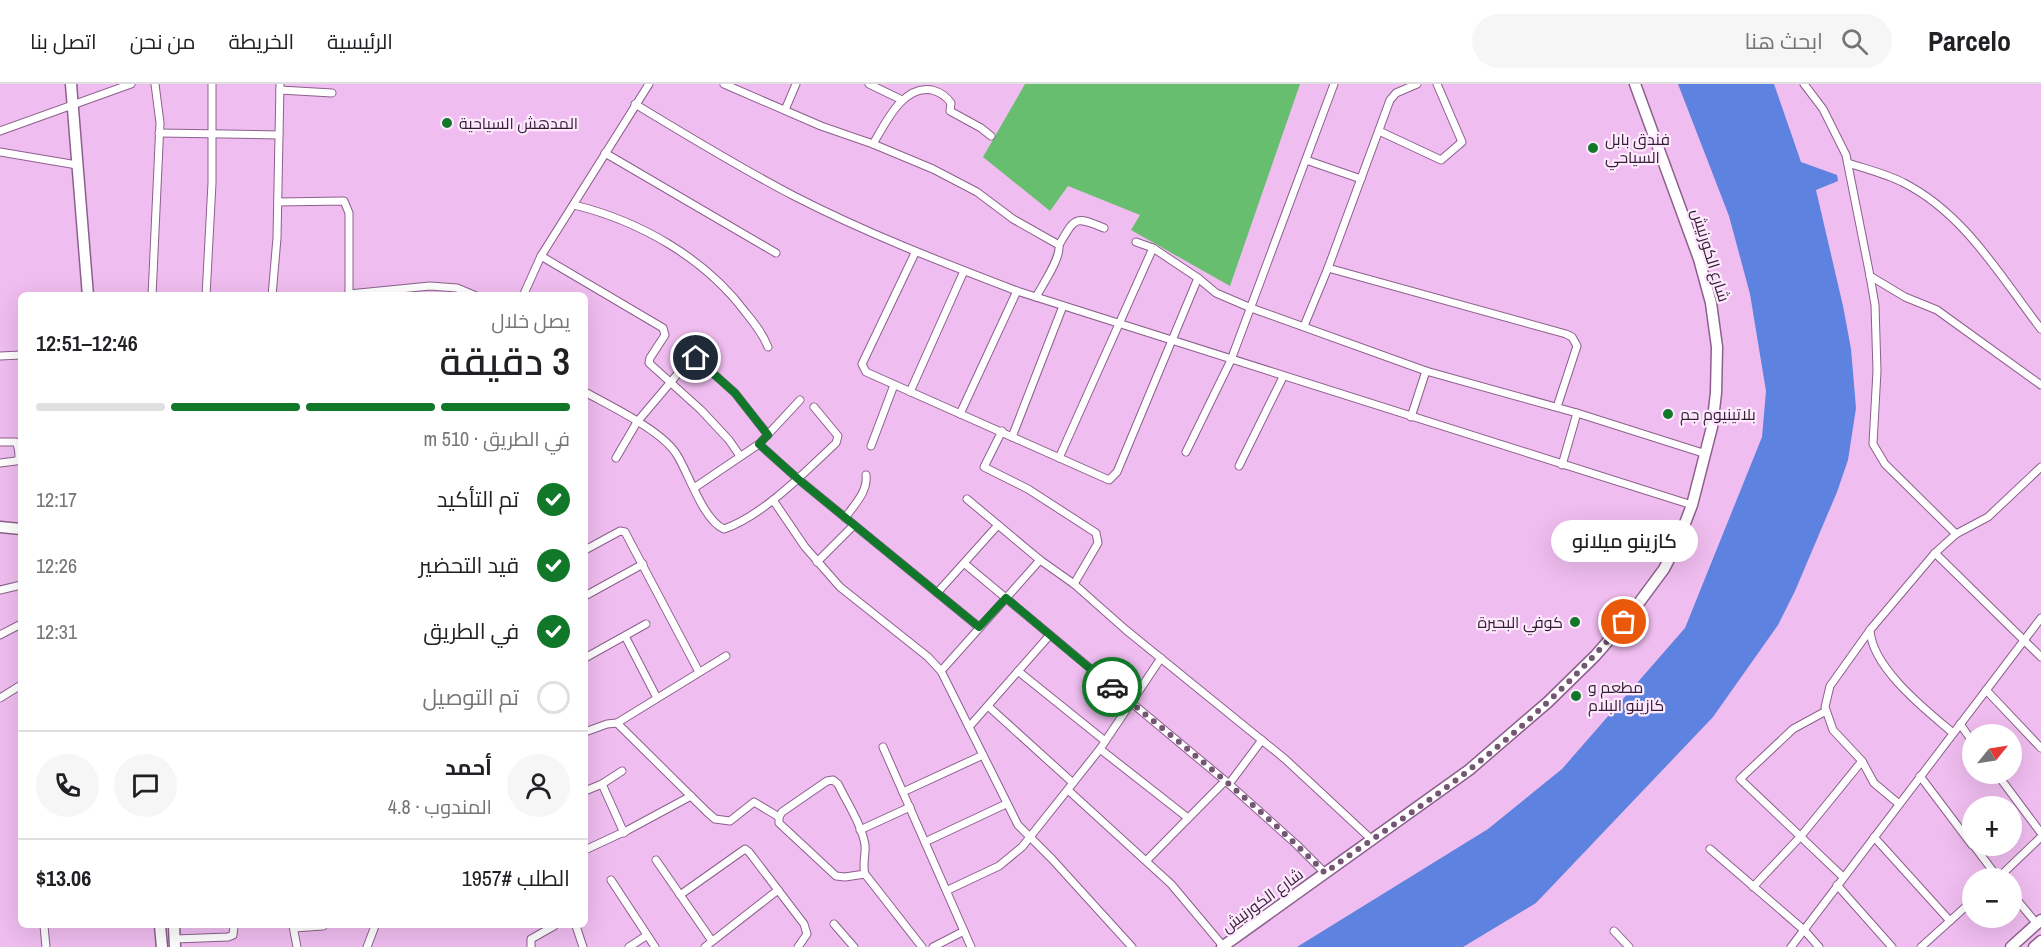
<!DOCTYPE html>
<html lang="ar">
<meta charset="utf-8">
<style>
:root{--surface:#fff;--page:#f6f6f6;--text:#202124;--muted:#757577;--line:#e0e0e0;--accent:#117729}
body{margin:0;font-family:"Archivo Narrow",Cairo,sans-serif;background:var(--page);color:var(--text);direction:rtl;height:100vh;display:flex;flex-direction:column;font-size:22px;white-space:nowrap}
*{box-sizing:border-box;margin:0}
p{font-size:20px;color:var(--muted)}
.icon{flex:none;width:33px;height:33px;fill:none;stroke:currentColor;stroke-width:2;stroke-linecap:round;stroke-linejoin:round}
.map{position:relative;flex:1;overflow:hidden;direction:ltr}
.drawer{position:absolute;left:18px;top:208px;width:570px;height:636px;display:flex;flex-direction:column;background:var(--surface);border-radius:9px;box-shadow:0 6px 24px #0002;direction:rtl}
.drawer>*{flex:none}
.needle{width:39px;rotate:60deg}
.controls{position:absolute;left:1962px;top:640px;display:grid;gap:12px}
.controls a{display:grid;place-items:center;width:60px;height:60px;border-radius:50%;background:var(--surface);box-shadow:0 6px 24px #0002;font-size:30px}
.pin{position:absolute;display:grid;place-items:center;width:51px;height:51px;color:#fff;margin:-26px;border:3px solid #fff;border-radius:50%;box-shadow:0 2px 6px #0007}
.courier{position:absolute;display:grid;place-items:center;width:60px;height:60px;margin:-30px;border:4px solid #117729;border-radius:50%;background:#fff;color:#222;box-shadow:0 2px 8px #0007}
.bubble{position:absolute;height:42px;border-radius:21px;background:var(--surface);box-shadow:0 6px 24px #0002;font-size:20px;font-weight:600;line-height:42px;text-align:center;direction:rtl}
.summary em{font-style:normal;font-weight:600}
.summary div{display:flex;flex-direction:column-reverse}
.summary{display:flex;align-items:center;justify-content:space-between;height:102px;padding:0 18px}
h1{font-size:39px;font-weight:600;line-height:45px}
.bar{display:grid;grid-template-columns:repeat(4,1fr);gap:9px 6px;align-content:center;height:72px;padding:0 18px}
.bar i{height:8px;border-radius:4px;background:var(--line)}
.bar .active{background:var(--accent)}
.bar p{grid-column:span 4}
.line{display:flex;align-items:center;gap:15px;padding:0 18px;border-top:2px solid var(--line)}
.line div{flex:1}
.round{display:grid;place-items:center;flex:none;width:63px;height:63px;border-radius:32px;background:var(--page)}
ol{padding:0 18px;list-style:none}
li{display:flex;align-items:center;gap:18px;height:66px}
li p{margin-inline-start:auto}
li .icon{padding:6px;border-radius:50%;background:var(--accent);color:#fff;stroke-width:4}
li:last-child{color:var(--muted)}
li i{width:33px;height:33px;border:3px solid var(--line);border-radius:50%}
header{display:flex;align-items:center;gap:36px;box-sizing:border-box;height:84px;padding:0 30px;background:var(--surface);border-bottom:2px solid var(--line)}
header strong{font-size:28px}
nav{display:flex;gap:33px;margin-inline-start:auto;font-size:21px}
.search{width:420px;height:54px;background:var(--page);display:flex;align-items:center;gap:15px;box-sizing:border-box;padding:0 21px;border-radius:33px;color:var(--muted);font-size:22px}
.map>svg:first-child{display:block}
</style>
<header>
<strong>Parcelo</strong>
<div class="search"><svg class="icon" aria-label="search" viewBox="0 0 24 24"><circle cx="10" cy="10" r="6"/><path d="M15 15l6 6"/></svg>ابحث هنا</div>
<nav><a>الرئيسية</a><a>الخريطة</a><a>من نحن</a><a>اتصل بنا</a></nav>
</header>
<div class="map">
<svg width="2041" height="863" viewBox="0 0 2041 863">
<rect width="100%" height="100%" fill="#efbdef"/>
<polygon fill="#67be6f" points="1025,0 1300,0 1230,202 1131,146 1140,131 1068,102 1050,127 983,73"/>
<polygon fill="#5d82df" points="1678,0 1774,0 1801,78 1837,91 1838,97 1816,106 1843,222 1851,265 1856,324 1848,376 1837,408 1795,507 1778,541 1713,633 1536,819 1463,863 1297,863 1488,745 1562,685 1685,544 1762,353 1766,307 1750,210 1729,132"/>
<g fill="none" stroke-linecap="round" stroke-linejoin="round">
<g stroke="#8c608d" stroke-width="9">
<g id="street">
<path d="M724 0 821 42 873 60 933 85 977 108 1013 135 1059 161C1061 174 1043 200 1036 213"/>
<polyline points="869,0 902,16"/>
<polyline points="1804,0 1823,25 1846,71 1870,192 1875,221 1877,287 1873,360 1885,380 1956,450"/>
<polyline points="280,6 332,9"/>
<path d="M635 20C688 52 740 84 794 112 866 149 941 178 1017 207L1692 421"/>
<polyline points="785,26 796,0"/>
<polyline points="0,47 131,0"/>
<polyline points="1379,47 1441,76 1462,58 1437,0"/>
<polyline points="159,49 279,51"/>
<path d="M873 60C885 40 903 0 932 6 940 8 946 12 951 19L950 27 981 44 991 52"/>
<polyline points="0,68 77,81"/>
<polyline points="605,69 776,169"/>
<polyline points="1306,76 1361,95"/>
<path d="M1848 79C1866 85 1887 90 1904 99 1965 130 2000 192 2041 245"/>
<polyline points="278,118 344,117 349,129 349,212"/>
<path d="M574 121C640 137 705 174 746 229 755 240 763 250 768 263"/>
<polyline points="1136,158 1153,164 1198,194 1216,209 1251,224 1426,287 1577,329 1706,370"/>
<path d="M1059 161C1075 134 1074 131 1104 144"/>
<polyline points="915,169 862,280 866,288 1109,396 1117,388 1198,194"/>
<polyline points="541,172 663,244 665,251 650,274 649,279 701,326 729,356 740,372"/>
<polyline points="1328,184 1566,250 1572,253 1577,262 1557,323"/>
<polyline points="1870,192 1905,213 1937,226 1948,234 2041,301"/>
<polyline points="349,210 430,202 457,204 476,212"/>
<polyline points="152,212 160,39 155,0"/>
<polyline points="206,212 212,99 212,0"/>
<polyline points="272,212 277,154 280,0"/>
<polyline points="523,212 541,172 649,0"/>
<polyline points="1304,242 1328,184 1390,16 1396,9 1417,0"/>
<polyline points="0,272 21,271"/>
<path d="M585 308C610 322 663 347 677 371 689 390 703 436 724 445 764 431 805 388 836 359L838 352 814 323"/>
<polyline points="910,308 964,187"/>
<polyline points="960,330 1017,207"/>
<polyline points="1411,333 1426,287"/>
<polyline points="1002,347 984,383 1028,405 1096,449 1098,459 1074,500"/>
<polyline points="1012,353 1063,222"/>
<path d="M0 358H16C19 363 19 369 19 375L16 377 0 379"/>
<polyline points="759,360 798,395 979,543"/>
<polyline points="871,362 894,301"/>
<polyline points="1186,368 1231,276 1334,0"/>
<polyline points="616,374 637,338 692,273 696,274 735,309 768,351"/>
<polyline points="1059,374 1153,164"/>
<polyline points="1562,381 1577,329"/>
<polyline points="1239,382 1283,293"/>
<polyline points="694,404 759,360 800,316"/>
<polyline points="967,415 1040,476 1074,500 1126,546 1285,675 1371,755"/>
<polyline points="773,416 805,463 840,503 928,573 941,587 1018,741 1052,775 1132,863"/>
<path d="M845 434C854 421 868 408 866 391"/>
<polyline points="585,466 620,447 625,448 699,588"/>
<polyline points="1935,469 2041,573"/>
<polyline points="817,478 854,441"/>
<polyline points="965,480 1229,700 1297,761 1325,789"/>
<polyline points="0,506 21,501"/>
<polyline points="937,509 998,441"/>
<polyline points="585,512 643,480"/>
<path d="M1870 546C1872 584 1926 626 1953 649"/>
<polyline points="0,551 21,540"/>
<polyline points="625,552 657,614"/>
<polyline points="585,574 646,540"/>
<polyline points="941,587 1040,476"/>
<polyline points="1018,587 1105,657"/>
<polyline points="1986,606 2041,664"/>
<polyline points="0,614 21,601"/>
<polyline points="988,622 1073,699"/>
<polyline points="1826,627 1793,645 1740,695 1843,793"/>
<polyline points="617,639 726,572"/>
<polyline points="1960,640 1972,657"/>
<polyline points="969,643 1049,552"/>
<polyline points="585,648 607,640 617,639 707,728 715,735 730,737 754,718 779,733"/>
<polyline points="883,663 971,863"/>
<polyline points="1100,665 1188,734"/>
<polyline points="1862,677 1833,646 1825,623 1830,602 1870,546 1935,469 1956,450 1988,433 2041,383"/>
<polyline points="1997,690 2041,749"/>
<polyline points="1920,692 1972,761"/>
<polyline points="602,700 624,749"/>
<polyline points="1229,700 1262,656"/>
<polyline points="1068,706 1171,800 1223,862"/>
<polyline points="585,707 602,700 622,687"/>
<polyline points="903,708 983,671"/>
<polyline points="860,746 910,723"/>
<polyline points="1874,753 1950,837"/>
<polyline points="925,758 1006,720"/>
<polyline points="1974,762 1999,795"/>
<polyline points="1710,765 1805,847 1819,863"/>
<polyline points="585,766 628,746 691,712"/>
<polyline points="656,776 712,857"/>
<polyline points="1147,776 1225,697"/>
<path d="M865 790 845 793 836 792 779 739V733L782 728 827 697 833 696 838 700C847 719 862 741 865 761 866 771 862 780 865 790L922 863"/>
<polyline points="1997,795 2041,753"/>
<polyline points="611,796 655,863"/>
<polyline points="1837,801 1892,863"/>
<polyline points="1753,803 1801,752 1862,677 1874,699 1899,720"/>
<polyline points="948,806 999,782 1022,763 1100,665 1161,574"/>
<polyline points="2012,810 2037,840"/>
<polyline points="680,811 745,765 749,768 804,840 807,850 798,863"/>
<polyline points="834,840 854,863"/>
<polyline points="44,842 46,863"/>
<polyline points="293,842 297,863"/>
<polyline points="576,842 583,863"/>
<polyline points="294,844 323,842"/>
<polyline points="1614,847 1629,863"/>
<polyline points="175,855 228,853 233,851 234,842"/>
<polyline points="367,863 375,842"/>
<polyline points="531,863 531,855 554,842"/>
<polyline points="629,863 646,852"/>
<polyline points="705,863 778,806"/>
<polyline points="933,863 964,847"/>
<polyline points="1791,863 2041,534"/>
<polyline points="1921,863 1972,817"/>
</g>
</g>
<g stroke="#8c608d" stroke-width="13">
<g id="secondary">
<polyline points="71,0 88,212"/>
<polyline points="0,443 21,445"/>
<polyline points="160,842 162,863"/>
<polyline points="174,842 175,863"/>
<polyline points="1222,863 1469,686 1548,618 1595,572 1624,539 1664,485 1677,460 1692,421 1712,343 1716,309 1717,263 1711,219 1699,175 1635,0"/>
</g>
</g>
<g stroke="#8c608d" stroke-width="13">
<g id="primary">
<polyline points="2011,863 2041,836"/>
<polyline points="2034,863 2041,857"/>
</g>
</g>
<use href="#street" stroke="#fff" stroke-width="7"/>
<use href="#secondary" stroke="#fff" stroke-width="10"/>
<use href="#primary" stroke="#fff" stroke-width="10"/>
</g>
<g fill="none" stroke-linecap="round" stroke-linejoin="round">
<path stroke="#745674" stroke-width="6" stroke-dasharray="0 10.8" d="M1112 603C1185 663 1259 722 1325 789 1372 754 1423 723 1469 686 1525 642 1578 592 1624 538"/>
<polyline stroke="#117729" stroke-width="8" points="696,274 735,309 768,351 759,360 798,395 979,543 1006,514 1112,603"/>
</g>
<g fill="#117729" stroke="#fee9fe" stroke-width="2">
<circle cx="447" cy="39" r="6"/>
<circle cx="1593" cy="64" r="6"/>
<circle cx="1668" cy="330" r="6"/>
<circle cx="1575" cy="538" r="6"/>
<circle cx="1576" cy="612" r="6"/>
</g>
<g text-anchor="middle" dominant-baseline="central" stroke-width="4.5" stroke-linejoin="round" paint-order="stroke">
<g font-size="16" fill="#321f32" stroke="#fee9fe" text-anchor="start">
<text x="459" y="39">المدهش السياحية</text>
<text x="1605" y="55">فندق بابل<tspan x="1605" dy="18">السياحي</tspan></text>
<text x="1680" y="330">بلاتينيوم جم</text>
<text x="1563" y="538" text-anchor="end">كوفي البحيرة</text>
<text x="1588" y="603">مطعم و<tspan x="1588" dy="18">كازينو البلام</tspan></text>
</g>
<g font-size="16" fill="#321f32" stroke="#fee9fe">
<text transform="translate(1711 171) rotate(73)">شارع الكورنيش</text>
<text transform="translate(1262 816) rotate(-36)">شارع الكورنيش</text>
</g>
</g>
</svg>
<div class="controls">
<a><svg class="needle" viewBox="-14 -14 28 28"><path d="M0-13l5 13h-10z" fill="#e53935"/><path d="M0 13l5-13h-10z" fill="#757577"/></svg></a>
<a>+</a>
<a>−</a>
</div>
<div class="pin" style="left:1624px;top:538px;background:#ea580c"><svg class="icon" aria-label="bag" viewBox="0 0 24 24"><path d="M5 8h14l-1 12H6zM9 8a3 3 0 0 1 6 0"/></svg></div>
<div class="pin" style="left:696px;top:274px;background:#1f2937"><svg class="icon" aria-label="home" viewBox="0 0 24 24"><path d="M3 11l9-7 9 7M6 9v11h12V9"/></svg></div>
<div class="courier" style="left:1112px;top:603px"><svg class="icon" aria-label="car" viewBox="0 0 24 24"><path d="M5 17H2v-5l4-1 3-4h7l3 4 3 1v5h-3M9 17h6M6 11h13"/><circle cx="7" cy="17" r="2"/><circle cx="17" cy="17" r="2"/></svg></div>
<div class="bubble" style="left:1551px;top:436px;width:147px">كازينو ميلانو</div>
<section class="drawer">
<div class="summary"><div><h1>3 دقيقة</h1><p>يصل خلال</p></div><em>12:46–12:51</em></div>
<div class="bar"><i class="active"></i><i class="active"></i><i class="active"></i><i></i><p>في الطريق · 510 m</p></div>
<ol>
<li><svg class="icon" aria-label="check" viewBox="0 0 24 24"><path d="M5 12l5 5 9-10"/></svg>تم التأكيد<p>12:17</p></li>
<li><svg class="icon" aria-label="check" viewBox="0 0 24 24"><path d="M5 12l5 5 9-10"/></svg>قيد التحضير<p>12:26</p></li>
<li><svg class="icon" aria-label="check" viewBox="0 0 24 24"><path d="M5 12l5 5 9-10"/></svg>في الطريق<p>12:31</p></li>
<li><i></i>تم التوصيل</li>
</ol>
<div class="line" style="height:108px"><a class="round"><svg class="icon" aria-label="person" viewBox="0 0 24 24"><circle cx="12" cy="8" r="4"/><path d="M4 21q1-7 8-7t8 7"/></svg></a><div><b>أحمد</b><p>المندوب · 4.8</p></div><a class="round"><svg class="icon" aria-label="chat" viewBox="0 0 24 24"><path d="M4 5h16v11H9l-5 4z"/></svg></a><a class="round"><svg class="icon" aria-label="phone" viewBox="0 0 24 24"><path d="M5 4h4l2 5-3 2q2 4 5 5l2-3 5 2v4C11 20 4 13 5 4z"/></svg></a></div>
<div class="line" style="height:78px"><div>الطلب #1957</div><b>$13.06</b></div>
</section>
</div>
